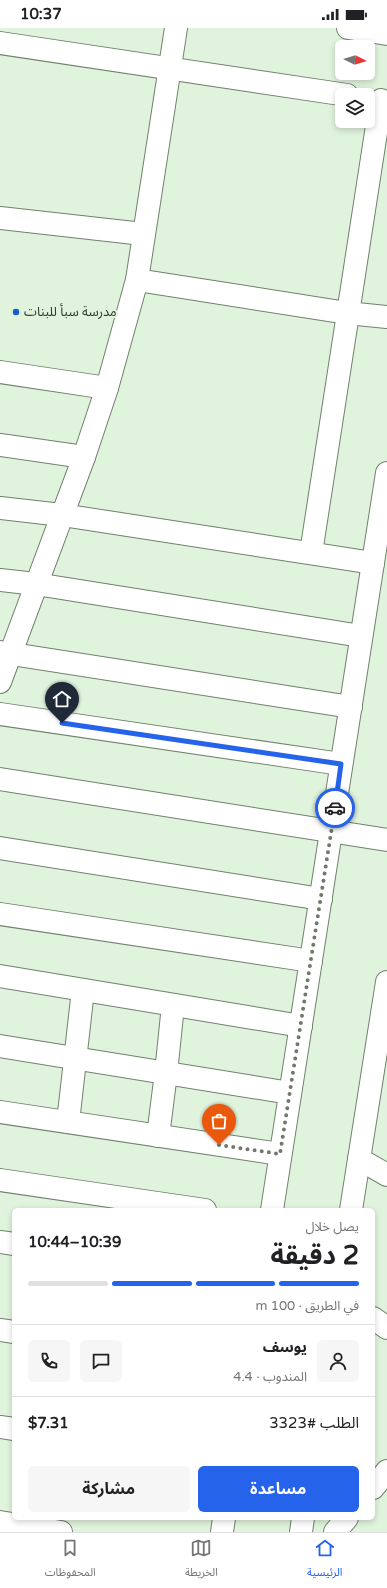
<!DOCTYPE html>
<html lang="ar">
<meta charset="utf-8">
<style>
:root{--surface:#fff;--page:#f6f6f6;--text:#202124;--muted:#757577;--line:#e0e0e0;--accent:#2563eb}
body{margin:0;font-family:"Varela Round","Noto Sans Arabic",sans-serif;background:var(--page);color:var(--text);direction:rtl;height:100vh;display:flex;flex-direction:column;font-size:15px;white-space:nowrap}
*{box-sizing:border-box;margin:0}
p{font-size:13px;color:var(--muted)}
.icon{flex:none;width:22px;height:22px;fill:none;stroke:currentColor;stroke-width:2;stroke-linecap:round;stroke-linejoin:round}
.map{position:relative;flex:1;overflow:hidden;direction:ltr}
.sheet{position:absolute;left:12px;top:1180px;width:363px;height:312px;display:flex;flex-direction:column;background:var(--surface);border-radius:6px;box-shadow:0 2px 6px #0003;direction:rtl}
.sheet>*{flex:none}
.needle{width:26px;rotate:95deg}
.fabs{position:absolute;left:335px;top:12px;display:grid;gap:8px}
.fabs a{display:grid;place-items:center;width:40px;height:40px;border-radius:6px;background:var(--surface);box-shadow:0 2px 6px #0003;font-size:20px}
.pin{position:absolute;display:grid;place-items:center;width:34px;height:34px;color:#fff;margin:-41px -17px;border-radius:50% 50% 50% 0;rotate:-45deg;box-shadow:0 0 4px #0007}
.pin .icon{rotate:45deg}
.courier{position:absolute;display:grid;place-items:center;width:40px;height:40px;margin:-20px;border:3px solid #2563eb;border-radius:50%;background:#fff;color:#222;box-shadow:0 1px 5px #0007}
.summary em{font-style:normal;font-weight:700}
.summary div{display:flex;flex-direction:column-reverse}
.summary{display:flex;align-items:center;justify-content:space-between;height:68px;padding:0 16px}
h1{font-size:26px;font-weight:700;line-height:30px}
.bar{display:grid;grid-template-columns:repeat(4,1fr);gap:6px 4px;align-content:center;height:48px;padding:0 16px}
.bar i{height:5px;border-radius:3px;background:var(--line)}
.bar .active{background:var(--accent)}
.bar p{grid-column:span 4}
.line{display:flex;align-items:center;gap:10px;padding:0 16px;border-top:1px solid var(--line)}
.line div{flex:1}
.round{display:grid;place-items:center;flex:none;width:42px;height:42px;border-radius:6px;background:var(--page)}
.cta{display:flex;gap:8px;margin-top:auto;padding:8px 16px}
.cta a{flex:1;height:46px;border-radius:6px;background:var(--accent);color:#fff;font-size:16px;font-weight:700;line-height:46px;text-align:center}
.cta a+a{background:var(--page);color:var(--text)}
.status{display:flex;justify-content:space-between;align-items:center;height:28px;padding:0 20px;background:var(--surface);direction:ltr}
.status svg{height:11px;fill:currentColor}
.dock{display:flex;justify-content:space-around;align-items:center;height:56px;border-top:1px solid var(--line);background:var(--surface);font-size:11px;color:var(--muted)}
.dock a{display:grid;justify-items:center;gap:2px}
.dock .active{color:var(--accent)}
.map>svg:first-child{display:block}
</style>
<div class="status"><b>10:37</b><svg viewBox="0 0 49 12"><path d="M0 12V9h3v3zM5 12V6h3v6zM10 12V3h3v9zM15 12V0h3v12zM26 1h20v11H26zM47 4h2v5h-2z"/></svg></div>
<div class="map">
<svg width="387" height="1504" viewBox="0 0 387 1504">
<rect width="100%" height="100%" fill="#e0f3dc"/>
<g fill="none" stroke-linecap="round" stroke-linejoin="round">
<g stroke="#70816d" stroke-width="24">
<g id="street">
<polyline points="348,0 387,6"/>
<polyline points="0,15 347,67"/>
<polyline points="0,190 143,206"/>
<polyline points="137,252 347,285 387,289"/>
<polyline points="0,344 107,360"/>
<polyline points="0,417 84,429"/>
<polyline points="0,480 62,487 373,535"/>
<polyline points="311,525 381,72"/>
<polyline points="0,552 36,556 361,608"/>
<polyline points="0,624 351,679"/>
<polyline points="0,654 84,429 107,360 137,252 176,0"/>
<polyline points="0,686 341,736"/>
<polyline points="0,751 387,812"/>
<polyline points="0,820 321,871"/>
<polyline points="0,886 311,933"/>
<polyline points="0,948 301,998"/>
<polyline points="0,1018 290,1065"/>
<polyline points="0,1084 280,1126"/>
<polyline points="68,1094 83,962"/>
<polyline points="158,1108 166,1045 173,977"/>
<polyline points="359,1131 387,1147"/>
<polyline points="0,1152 205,1182"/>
<polyline points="272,1182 387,445"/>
<polyline points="351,1182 387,954"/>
<polyline points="0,1214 14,1216"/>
<polyline points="373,1290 387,1300"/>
<polyline points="0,1302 14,1304"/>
<polyline points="0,1399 14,1401"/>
<polyline points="373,1460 387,1443"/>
<polyline points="0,1494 61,1504"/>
<polyline points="222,1504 224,1490"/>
<polyline points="301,1504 303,1490"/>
<polyline points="335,1504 347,1490"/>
</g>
</g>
<use href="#street" stroke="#fff" stroke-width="22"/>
</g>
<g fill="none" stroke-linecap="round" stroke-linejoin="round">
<polyline stroke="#6e796c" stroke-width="4" stroke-dasharray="0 7.2" points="219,1117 280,1126 335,780"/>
<polyline stroke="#2563eb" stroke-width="5" points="62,695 341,736 335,780"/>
</g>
<circle fill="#165dc8" stroke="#e0f3dc" stroke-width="1.5" cx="16" cy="284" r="4"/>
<g text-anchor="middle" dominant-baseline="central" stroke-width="4" stroke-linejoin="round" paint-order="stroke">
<g font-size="13" fill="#30382f" stroke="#e0f3dc" text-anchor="start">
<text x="24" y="284">مدرسة سبأ للبنات</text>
</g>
</g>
</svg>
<div class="fabs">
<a><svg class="needle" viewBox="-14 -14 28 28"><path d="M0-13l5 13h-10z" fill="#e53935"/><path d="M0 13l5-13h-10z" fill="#757577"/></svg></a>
<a><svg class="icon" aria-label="layers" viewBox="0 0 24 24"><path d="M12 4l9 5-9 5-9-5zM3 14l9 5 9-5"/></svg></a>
</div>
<div class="pin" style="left:219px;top:1117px;background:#ea580c"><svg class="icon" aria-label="bag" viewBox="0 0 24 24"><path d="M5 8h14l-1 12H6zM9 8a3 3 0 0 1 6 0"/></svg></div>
<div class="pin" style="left:62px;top:695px;background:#1f2937"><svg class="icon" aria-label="home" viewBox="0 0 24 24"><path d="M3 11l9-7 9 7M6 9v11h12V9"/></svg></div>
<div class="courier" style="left:335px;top:780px"><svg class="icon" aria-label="car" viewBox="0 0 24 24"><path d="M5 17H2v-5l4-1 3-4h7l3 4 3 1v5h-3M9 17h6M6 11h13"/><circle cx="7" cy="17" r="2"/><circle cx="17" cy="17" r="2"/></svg></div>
<section class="sheet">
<div class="summary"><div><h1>2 دقيقة</h1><p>يصل خلال</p></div><em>10:39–10:44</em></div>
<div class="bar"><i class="active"></i><i class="active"></i><i class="active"></i><i></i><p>في الطريق · 100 m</p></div>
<div class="line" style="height:72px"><a class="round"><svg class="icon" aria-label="person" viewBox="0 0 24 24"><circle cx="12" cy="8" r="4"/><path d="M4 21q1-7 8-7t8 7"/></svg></a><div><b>يوسف</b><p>المندوب · 4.4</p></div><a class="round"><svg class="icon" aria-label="chat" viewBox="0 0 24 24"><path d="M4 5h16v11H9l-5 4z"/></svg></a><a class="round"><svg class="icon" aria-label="phone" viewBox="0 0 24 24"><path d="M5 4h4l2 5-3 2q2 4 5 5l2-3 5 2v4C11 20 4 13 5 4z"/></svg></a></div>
<div class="line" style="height:52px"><div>الطلب #3323</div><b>$7.31</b></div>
<div class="cta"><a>مساعدة</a><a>مشاركة</a></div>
</section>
</div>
<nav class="dock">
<a class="active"><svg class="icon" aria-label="home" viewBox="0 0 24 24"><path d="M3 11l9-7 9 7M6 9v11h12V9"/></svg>الرئيسية</a>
<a><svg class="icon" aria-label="map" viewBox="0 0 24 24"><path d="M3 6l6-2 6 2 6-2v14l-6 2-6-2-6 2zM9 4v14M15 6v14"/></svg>الخريطة</a>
<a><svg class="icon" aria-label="saved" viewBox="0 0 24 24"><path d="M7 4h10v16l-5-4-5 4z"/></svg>المحفوظات</a>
</nav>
